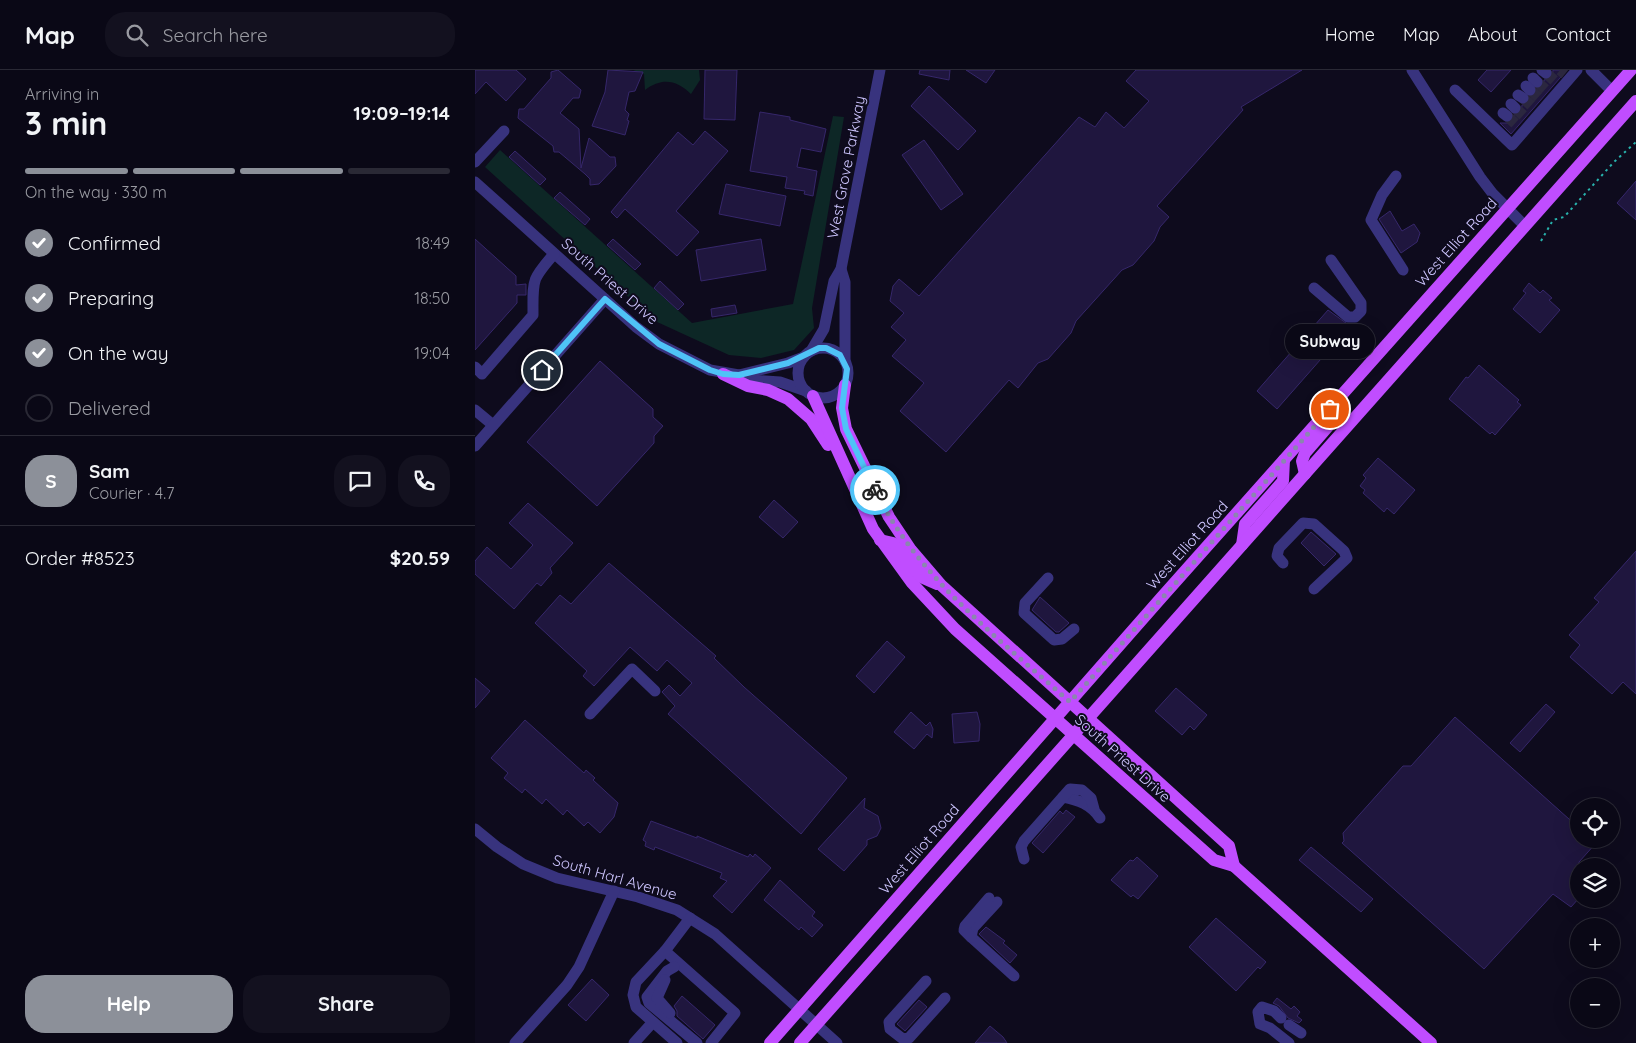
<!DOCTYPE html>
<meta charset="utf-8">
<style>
:root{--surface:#0a0816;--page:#13111f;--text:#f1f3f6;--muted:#999aa1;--line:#2a2935;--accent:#8c9099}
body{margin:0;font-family:Quicksand,sans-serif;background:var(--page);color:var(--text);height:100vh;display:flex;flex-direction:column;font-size:19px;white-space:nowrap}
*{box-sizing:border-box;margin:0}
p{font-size:16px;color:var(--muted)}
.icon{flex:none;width:28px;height:28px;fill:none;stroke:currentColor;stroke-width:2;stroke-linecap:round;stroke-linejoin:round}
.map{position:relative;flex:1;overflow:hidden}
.side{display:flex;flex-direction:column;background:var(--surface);width:475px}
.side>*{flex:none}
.controls{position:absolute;left:1095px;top:728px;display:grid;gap:10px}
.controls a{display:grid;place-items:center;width:50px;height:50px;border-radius:50%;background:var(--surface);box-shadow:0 5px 20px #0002,0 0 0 1px var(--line);font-size:25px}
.pin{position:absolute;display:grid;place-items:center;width:42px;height:42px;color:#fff;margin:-21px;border:2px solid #fff;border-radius:50%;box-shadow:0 1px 5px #0007}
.courier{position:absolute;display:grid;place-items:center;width:50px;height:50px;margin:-25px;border:4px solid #4fc3f7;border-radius:50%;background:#fff;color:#222;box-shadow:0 1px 6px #0007}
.bubble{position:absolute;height:35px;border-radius:18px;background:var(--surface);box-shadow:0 5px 20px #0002,0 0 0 1px var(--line);font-size:16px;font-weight:700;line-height:35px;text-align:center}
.overview em{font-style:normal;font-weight:700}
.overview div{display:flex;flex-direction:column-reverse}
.overview{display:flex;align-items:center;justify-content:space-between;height:85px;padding:0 25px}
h1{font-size:32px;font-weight:700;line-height:38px}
.bar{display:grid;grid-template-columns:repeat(4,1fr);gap:8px 5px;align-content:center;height:60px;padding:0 25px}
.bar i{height:6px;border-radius:4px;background:var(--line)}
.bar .selected{background:var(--accent)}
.bar p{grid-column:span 4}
.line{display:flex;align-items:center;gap:12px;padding:0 25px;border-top:1px solid var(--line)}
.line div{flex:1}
.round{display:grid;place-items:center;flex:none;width:52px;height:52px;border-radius:20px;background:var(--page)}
ol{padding:0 25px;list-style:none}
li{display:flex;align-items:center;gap:15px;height:55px}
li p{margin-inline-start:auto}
li .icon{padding:5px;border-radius:50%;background:var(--accent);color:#fff;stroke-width:4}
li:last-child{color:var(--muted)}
li i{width:28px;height:28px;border:2px solid var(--line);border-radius:50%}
.action{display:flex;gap:10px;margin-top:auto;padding:10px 25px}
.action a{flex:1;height:58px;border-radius:20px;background:var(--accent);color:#fff;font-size:20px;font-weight:700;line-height:58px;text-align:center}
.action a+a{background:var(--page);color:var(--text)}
header{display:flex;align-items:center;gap:30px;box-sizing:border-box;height:70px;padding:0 25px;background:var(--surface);border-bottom:1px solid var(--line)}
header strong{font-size:24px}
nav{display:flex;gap:28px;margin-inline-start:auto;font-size:18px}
.search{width:350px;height:45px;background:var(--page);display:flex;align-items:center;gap:12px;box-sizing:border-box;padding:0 18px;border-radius:20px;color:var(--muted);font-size:19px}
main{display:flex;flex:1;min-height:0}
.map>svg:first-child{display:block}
</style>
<header>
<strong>Map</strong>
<div class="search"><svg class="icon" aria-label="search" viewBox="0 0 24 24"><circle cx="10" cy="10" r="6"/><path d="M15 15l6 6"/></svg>Search here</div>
<nav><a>Home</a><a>Map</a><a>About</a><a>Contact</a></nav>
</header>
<main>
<section class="side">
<div class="overview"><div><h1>3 min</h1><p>Arriving in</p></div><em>19:09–19:14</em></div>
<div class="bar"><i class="selected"></i><i class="selected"></i><i class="selected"></i><i></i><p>On the way · 330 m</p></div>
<ol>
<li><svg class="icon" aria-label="check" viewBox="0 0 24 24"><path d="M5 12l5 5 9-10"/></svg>Confirmed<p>18:49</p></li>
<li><svg class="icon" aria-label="check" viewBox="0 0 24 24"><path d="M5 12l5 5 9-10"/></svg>Preparing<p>18:50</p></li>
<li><svg class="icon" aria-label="check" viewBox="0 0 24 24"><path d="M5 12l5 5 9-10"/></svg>On the way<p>19:04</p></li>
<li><i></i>Delivered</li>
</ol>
<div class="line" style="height:90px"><b class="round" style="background:var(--accent);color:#fff">S</b><div><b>Sam</b><p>Courier · 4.7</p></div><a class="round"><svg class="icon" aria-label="chat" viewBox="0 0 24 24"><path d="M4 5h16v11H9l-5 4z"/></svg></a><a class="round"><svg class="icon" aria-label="phone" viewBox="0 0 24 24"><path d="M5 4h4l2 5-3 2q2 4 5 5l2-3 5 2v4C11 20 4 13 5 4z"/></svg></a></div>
<div class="line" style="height:65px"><div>Order #8523</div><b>$20.59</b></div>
<div class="action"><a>Help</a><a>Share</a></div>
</section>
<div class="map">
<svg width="1161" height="973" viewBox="0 0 1161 973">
<rect width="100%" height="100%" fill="#0e0b1d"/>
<g fill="#0d2726">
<path d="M158 0H224L225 10 216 24C202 10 187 7 170 20L169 4Z"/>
<polygon points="358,46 369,47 337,238 339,258 319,280 286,288 254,285 180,251 10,97 25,80 217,253 318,234"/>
</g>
<g fill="#1f163e" stroke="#36276b">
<polygon points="0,0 41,0 51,9 31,31 11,12 0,24"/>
<polygon points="83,0 106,20 104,28 98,28 85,43 104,59 106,98 114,68 135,87 140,87 141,96 124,114 115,115 115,109 110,104 84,82 79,82 78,76 43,48 44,39 49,39 76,8 76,2"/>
<polygon points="133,0 168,2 160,21 154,22 150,40 154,44 152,50 154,51 150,65 117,56 130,22"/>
<polygon points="230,0 262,0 260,50 229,49"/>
<polygon points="445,0 475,0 474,10 444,4"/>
<polygon points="491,0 520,0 511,13"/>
<polygon points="661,0 827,0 766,37 768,40 682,136 694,147 685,157 679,171 658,195 647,200 601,251 596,263 573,289 563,293 543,318 534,310 471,382 425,341 449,313 417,286 431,270 416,257 429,243 415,231 418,216 424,209 444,226 604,47 620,57 631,42 649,58 674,31 651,11"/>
<polygon points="1012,0 1036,0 1016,22 1003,10"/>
<polygon points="1078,0 1092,0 1036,64 1025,53 1035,53 1039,45 1046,43 1047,35 1054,32 1062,19 1068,17 1069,10 1077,8"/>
<polygon points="454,16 501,61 483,80 436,36"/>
<polygon points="285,42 315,47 315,50 351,59 346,82 326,78 322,97 342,101 338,126 329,124 330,121 310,118 312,107 275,101"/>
<polygon points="230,61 253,81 201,141 224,162 202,186 150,139 142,148 136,142 203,62 218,75"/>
<polygon points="449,70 488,124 466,140 427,85"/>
<polygon points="40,81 71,109 65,115 34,87"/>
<polygon points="1161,111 1161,150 1142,133"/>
<polygon points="251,114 311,126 305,156 244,144"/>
<polygon points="85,122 115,149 110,155 79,128"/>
<polygon points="915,141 927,161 939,154 945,163 942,172 926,183 904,149"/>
<polygon points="0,169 41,206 41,215 51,214 51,225 42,225 42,233 0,280"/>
<polygon points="138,169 166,194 160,200 132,175"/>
<polygon points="286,169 291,200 226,211 221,180"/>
<polygon points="185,211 209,234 203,240 179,218"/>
<polygon points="1054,213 1065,223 1068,220 1077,228 1074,230 1085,240 1065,263 1038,239 1051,223 1048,221"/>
<polygon points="260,235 262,243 237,247 236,239"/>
<polygon points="853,240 875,256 802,339 782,321"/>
<polygon points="125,291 178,339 178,347 188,356 179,366 179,373 122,436 52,372"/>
<polygon points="1004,295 1044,330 1042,332 1046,335 1020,365 1017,362 1015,364 974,329 991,307 993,308"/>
<polygon points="903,388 940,420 919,444 912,438 909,442 888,423 890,420 885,416 891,408 888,405"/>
<polygon points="299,430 323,452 308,468 284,447"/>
<polygon points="53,433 98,473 75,498 77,503 66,516 62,513 39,539 0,504 0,491 12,477 36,499 58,475 34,453"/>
<polygon points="836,462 861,484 849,496 826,473"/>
<polygon points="1161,481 1161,624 1148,612 1137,624 1095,587 1105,575 1094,565 1124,532 1119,528"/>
<polygon points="134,493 241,586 239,588 269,617 372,708 326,764 193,644 200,636 187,622 194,615 205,626 217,613 192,590 182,601 155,577 119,616 108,606 112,601 60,553 85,525 96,534"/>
<polygon points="565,527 594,553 584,562 581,562 557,540"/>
<polygon points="412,571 430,587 399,623 381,606"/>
<polygon points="0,608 15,621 0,638"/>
<polygon points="701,618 732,645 719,660 715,656 707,665 680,641"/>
<polygon points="1071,634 1080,642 1045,682 1035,673"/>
<polygon points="436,642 451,656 455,652 458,659 457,668 452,664 439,679 419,662"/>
<polygon points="502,642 505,654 504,671 479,673 477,644"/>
<polygon points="980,647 1104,758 1104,769 1116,769 1121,773 1104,792 1104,813 1097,821 1104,828 1096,837 1078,824 1009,899 867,773 869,771 868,763 928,696 936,696"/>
<polygon points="50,650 109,703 111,700 120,708 118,710 143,733 139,747 125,763 113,752 109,756 92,740 88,745 71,729 67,734 50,719 47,723 29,708 33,703 16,688"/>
<polygon points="390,728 389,738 403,746 406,758 402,766 392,770 392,775 369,801 343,779"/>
<polygon points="591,740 600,747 568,783 557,773 585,741 588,744"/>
<polygon points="176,751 222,768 222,766 273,787 275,784 278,787 280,784 296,798 257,843 238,826 252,811 245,808 247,803 180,777 179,780 170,776 171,772 168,770"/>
<polygon points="836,777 898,829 886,842 824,790"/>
<polygon points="662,787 683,806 663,829 658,825 656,827 636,810 655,790 658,791"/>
<polygon points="305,810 340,842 337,846 348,855 337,867 326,857 324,860 289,830"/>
<polygon points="741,848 791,892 785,899 783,897 761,921 714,877"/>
<polygon points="511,857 530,871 528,873 542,885 535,893 504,864"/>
<polygon points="117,909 134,925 111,951 93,935"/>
<polygon points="207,926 240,955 228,969 202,946 202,941 199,936"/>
<polygon points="802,928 816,939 819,936 825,942 822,946 827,950 824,953 813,948 804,936 798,933"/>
<polygon points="444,930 452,937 430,961 422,954"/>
<polygon points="515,956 528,967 532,973 500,973"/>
</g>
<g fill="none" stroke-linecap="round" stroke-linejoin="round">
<g stroke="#2b273f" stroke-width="11" stroke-dasharray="11 5.5" stroke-linecap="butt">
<polyline points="1085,0 1090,4"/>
<polyline points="1071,3 1082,13"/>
<polyline points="1062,12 1073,22"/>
<polyline points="1055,20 1066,30"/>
<polyline points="1048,28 1059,38"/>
<polyline points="1040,38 1051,48"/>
<polyline points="1032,46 1043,56"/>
</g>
<polyline stroke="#28b2ac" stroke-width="2" stroke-dasharray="2.5 4" stroke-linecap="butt" points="1066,171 1078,150 1089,147 1139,92 1161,72"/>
<g stroke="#38337e" stroke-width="11">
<polyline points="937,0 1005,107 1018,124 1050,156"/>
<polyline points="1067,0 1071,3"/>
<polyline points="1116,0 1137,21"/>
<polyline points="1058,8 1062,12"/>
<polyline points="1051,16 1055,20"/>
<polyline points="980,20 1037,75 1102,0"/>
<polyline points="1043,25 1048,28"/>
<polyline points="1036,34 1040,38"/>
<polyline points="1028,43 1032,46"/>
<polyline points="0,92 29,61"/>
<polyline points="921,106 907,125 896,150 928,200"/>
<polyline points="0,112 161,257 184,274 235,300 264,305 274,310 305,312 331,321"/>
<polyline points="366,199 370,212 370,291"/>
<polyline points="839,218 873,247 880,247 886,241 886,233 856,190"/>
<circle cx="348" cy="303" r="25"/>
<polyline points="336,281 349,259 359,211 366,199 405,0"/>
<path d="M0 297 7 304 58 245C58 210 56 210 79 184"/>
<polyline points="264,305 313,293 329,287"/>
<polyline points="0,340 18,355"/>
<polyline points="0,376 130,229"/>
<polyline points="808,493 802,486 804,478 828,453 839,454 869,481 872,488 839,519"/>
<polyline points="573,508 550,533 549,543 579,570 587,569 599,559"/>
<polyline points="115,644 157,599 180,621"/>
<path d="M588 727C604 730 616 735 625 748"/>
<polyline points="0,759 22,777 48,794 82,808 163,827 202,840 240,864 362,973"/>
<polyline points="549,789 546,777 549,771 595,719 607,720 616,728 619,739"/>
<polyline points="522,832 498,858 496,867 539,906"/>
<polyline points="496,867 489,860 490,856 514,828"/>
<polyline points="190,881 260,943 236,973"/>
<polyline points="199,897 192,901 172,927 174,933 222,973"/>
<polyline points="190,910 182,928 195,943"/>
<polyline points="451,911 414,952 415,959 428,969 434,968 470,928"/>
<polyline points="806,948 799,941 787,937 783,942 785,954 795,958 814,973"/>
<polyline points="814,955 826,963"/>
<polyline points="40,973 92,915 104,897 139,821"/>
<polyline points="159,973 178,952"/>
<polyline points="202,973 161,937 158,925 161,912 190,881 215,848"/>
</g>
<g stroke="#c04dff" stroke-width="12">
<polyline points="248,304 273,316 293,320 313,329 336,349 353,375"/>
<polyline points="370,315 367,338 371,359 414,447 436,480 466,515 754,776 759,796"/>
<polyline points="338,326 398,459 437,513 480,559 739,790 759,796 956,973"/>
<polyline points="830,404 827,391 830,383 862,346 866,326"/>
<polyline points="405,470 418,473 446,507 462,514"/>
<polyline points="767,475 770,454 808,411 809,390"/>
<polyline points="295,973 686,528 1156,0"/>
<polyline points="325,973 1161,31"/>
</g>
</g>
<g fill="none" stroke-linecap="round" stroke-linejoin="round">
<path stroke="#8b85b0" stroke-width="5" stroke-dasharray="0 9" d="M400 420C443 508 523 568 595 632L855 339"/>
<polyline stroke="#4fc3f7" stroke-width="6" points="67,300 130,229 184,274 235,300 248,304 264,305 313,293 344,278 351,278 365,285 372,299 367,338 371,359 400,420"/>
</g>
<g text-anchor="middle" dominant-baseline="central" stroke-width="4" stroke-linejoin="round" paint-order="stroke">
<g font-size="15" fill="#cec6ff" stroke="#0e0b1d">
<text transform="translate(371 97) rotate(-79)">West Grove Parkway</text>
<text transform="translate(981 172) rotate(-48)">West Elliot Road</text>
<text transform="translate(135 211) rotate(41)">South Priest Drive</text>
<text transform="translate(712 475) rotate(-48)">West Elliot Road</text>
<text transform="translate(648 688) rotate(42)">South Priest Drive</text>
<text transform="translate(444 779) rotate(-49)">West Elliot Road</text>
<text transform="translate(140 807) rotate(16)">South Harl Avenue</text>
</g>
</g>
</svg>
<div class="controls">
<a><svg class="icon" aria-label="locate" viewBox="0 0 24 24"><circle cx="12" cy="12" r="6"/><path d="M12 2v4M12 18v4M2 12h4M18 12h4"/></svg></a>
<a><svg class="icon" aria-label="layers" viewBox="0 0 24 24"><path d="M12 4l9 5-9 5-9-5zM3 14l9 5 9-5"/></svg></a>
<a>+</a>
<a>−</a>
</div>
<div class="pin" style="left:855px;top:339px;background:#ea580c"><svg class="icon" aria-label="bag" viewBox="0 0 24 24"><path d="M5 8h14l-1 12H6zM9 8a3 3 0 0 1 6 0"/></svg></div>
<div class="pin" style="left:67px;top:300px;background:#1f2937"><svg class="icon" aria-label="home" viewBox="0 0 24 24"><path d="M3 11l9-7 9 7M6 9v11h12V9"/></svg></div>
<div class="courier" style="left:400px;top:420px"><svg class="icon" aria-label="bike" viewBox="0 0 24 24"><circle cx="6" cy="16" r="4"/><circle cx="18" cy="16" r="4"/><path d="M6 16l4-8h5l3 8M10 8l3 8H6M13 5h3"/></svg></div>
<div class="bubble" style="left:810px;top:254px;width:90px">Subway</div>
</div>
</main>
